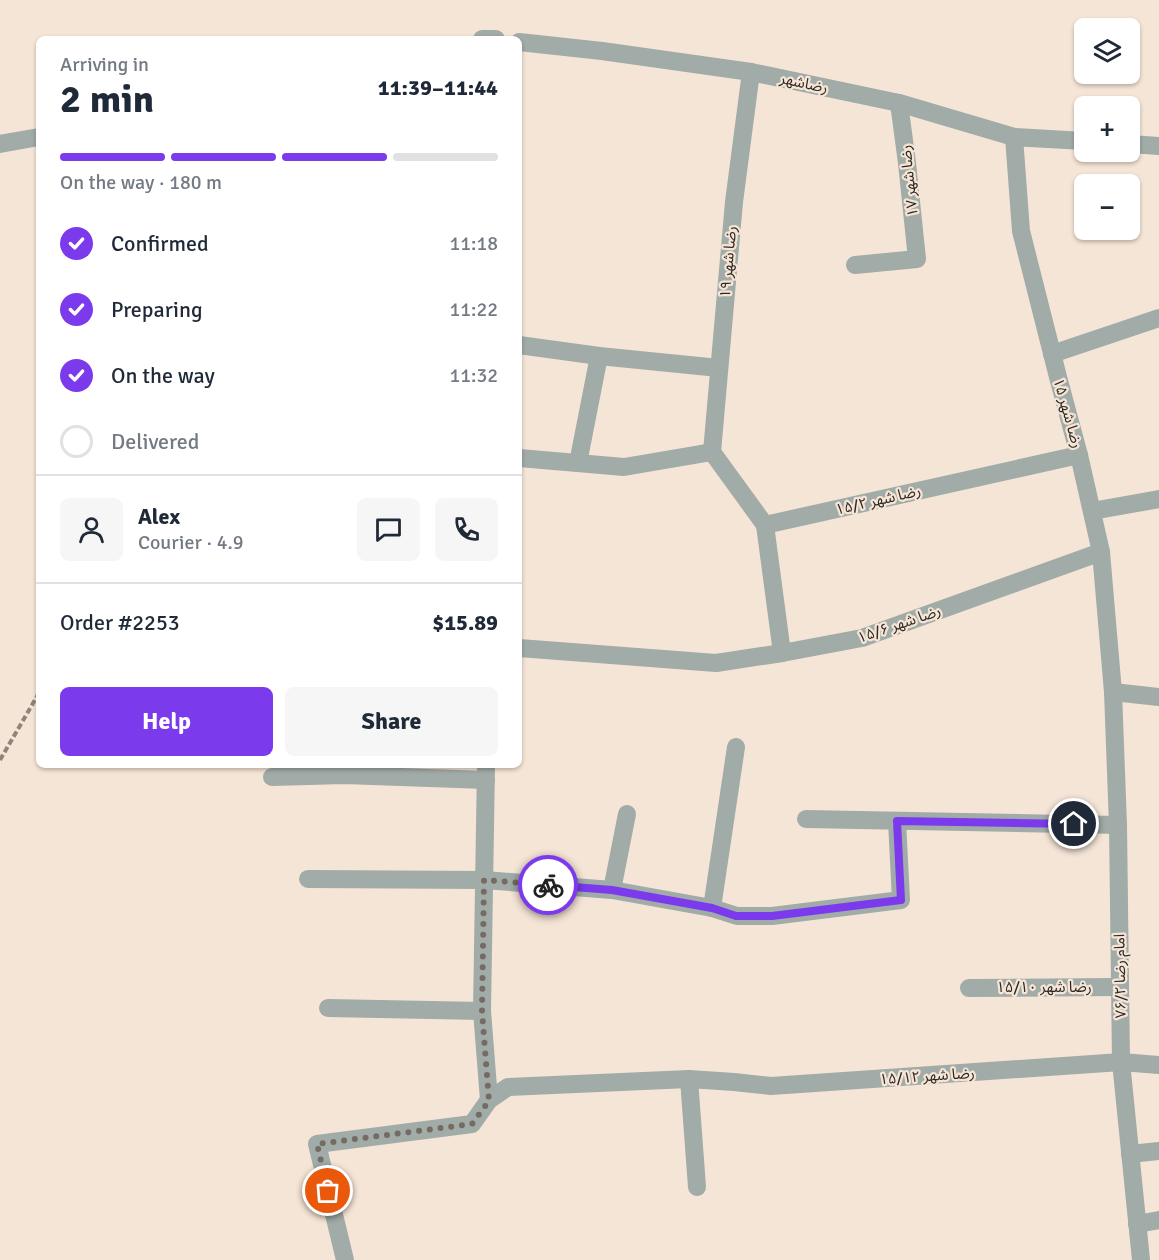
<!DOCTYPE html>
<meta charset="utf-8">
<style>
:root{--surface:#fff;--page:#f6f6f7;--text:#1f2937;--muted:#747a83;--line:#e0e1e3;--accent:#7c3aed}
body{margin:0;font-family:Signika,"Noto Sans Arabic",sans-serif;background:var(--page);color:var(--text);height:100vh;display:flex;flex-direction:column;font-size:22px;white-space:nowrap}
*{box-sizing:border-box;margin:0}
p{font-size:20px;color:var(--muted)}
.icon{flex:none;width:33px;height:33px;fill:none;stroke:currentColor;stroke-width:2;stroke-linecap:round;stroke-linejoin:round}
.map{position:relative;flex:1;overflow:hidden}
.details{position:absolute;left:36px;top:36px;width:486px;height:732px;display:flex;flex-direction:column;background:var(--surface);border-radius:9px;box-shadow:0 2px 4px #0004}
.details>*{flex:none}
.tools{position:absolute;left:1074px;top:18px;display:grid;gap:12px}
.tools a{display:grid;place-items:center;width:66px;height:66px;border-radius:9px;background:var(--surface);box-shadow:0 2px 4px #0004;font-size:30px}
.pin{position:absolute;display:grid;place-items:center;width:51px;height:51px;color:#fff;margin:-26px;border:3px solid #fff;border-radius:50%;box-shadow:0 2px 6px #0007}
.courier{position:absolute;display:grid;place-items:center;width:60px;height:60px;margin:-30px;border:4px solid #7c3aed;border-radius:50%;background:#fff;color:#222;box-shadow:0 2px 8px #0007}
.headline em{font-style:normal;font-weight:700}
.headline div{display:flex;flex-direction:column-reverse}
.headline{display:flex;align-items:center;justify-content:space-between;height:102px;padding:0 24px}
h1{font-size:39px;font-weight:700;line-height:45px}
.bar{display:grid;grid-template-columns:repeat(4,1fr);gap:9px 6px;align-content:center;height:72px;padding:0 24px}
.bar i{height:8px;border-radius:4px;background:var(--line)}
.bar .selected{background:var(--accent)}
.bar p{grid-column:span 4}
.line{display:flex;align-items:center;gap:15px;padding:0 24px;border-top:2px solid var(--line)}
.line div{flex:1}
.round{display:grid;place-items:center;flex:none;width:63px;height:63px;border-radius:9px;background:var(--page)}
ol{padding:0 24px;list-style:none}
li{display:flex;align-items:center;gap:18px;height:66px}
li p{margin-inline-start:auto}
li .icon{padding:6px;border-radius:50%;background:var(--accent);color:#fff;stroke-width:4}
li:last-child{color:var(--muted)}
li i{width:33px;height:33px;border:3px solid var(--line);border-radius:50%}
.cta{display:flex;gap:12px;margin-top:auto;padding:12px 24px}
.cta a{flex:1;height:69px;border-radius:9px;background:var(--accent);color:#fff;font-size:24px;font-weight:700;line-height:69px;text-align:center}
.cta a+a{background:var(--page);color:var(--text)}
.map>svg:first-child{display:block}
</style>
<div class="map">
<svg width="1159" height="1260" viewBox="0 0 1159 1260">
<rect width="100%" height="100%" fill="#f5e5d6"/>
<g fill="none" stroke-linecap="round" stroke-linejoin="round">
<polyline stroke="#8f847a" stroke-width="4" stroke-dasharray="6 3" stroke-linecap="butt" points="0,760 39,693"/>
<g stroke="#a1aba7" stroke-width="18">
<polyline points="482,39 496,39"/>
<polyline points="519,42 602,51 751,72 899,103 1014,137 1084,141"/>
<polyline points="1014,137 1021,231 1058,377 1079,455 1101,552 1113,692 1118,825 1121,1062 1141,1260"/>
<polyline points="0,144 39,137"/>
<polyline points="1130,144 1159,146"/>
<polyline points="855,265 917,259 907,163 899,103"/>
<polyline points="519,345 599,356 719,368"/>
<polyline points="1052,354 1159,318"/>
<polyline points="712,452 765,525 1079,455"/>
<polyline points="712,452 734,202 751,72"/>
<polyline points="519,458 624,467 712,452"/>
<polyline points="578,463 599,356"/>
<polyline points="1092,511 1159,499"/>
<polyline points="765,525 782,653 862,638 1101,552"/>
<polyline points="519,648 716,663 782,653"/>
<polyline points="1113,692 1159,697"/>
<polyline points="486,765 482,1011 489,1100"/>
<polyline points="272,777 344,775 486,780"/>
<polyline points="806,819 1118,825"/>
<polyline points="308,879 484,880 612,890 712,908 737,916 772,916 901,900 897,821"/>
<polyline points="612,890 627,814"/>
<polyline points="712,908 736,747"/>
<polyline points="969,988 1119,987"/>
<polyline points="328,1008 482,1011"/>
<polyline points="689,1079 697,1187"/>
<polyline points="1130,1154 1159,1151"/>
<polyline points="1137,1224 1159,1220"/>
<polyline points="345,1260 317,1144 472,1124 489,1100 508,1087 689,1079 734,1082 771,1086 1121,1062 1159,1065"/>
</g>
</g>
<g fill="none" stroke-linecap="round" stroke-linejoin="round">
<polyline stroke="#746b62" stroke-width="6" stroke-dasharray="0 10.8" points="328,1191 317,1144 472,1124 489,1101 482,1011 484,880 548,885"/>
<polyline stroke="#7c3aed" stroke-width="8" points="548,885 612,890 712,908 736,916 772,916 901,900 897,821 1074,824"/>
</g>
<g text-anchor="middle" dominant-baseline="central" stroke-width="4.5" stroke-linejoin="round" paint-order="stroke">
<g font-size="15" fill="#2f2923" stroke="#f5e5d6">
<text transform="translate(804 83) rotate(12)">رضاشهر</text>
<text transform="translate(909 181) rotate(-96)">رضا شهر ۱۷</text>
<text transform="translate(728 262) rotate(-85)">رضا شهر ۱۹</text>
<text transform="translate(1068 413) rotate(74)">رضا شهر ۱۵</text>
<text transform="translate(878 500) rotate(-13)">رضا شهر ۱۵/۲</text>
<text transform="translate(899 624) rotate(-19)">رضا شهر ۱۵/۶</text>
<text transform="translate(1120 976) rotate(-91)">امام رضا ۷۶/۲</text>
<text x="1044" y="987">رضا شهر ۱۵/۱۰</text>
<text transform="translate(927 1076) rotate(-4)">رضا شهر ۱۵/۱۲</text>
</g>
</g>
</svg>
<div class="tools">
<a><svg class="icon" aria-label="layers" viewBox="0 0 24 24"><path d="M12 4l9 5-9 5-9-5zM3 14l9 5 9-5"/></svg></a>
<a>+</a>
<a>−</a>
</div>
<div class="pin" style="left:328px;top:1191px;background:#ea580c"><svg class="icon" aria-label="bag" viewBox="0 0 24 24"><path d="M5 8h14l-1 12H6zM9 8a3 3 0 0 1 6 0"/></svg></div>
<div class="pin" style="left:1074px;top:824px;background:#1f2937"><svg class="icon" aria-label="home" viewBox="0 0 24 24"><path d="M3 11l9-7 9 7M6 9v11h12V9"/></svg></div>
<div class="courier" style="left:548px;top:885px"><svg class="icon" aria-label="bike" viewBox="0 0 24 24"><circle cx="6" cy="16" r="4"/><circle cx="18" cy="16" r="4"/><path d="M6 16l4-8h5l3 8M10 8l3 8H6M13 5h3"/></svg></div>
<section class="details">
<div class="headline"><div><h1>2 min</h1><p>Arriving in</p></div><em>11:39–11:44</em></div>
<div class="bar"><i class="selected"></i><i class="selected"></i><i class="selected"></i><i></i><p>On the way · 180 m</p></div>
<ol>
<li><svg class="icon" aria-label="check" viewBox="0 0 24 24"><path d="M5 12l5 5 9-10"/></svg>Confirmed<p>11:18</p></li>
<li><svg class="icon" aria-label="check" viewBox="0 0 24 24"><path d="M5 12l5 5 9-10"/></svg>Preparing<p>11:22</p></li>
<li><svg class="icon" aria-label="check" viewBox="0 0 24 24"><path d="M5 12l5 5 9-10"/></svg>On the way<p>11:32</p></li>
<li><i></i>Delivered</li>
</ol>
<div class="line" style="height:108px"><a class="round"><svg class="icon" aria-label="person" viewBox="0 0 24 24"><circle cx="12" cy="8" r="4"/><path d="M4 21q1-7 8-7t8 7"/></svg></a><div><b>Alex</b><p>Courier · 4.9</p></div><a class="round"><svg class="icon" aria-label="chat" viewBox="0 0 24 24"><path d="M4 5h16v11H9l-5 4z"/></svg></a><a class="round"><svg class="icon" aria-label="phone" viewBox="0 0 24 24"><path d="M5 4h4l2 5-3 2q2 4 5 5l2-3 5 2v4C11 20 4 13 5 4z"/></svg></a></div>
<div class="line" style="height:78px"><div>Order #2253</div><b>$15.89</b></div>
<div class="cta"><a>Help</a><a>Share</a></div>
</section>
</div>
